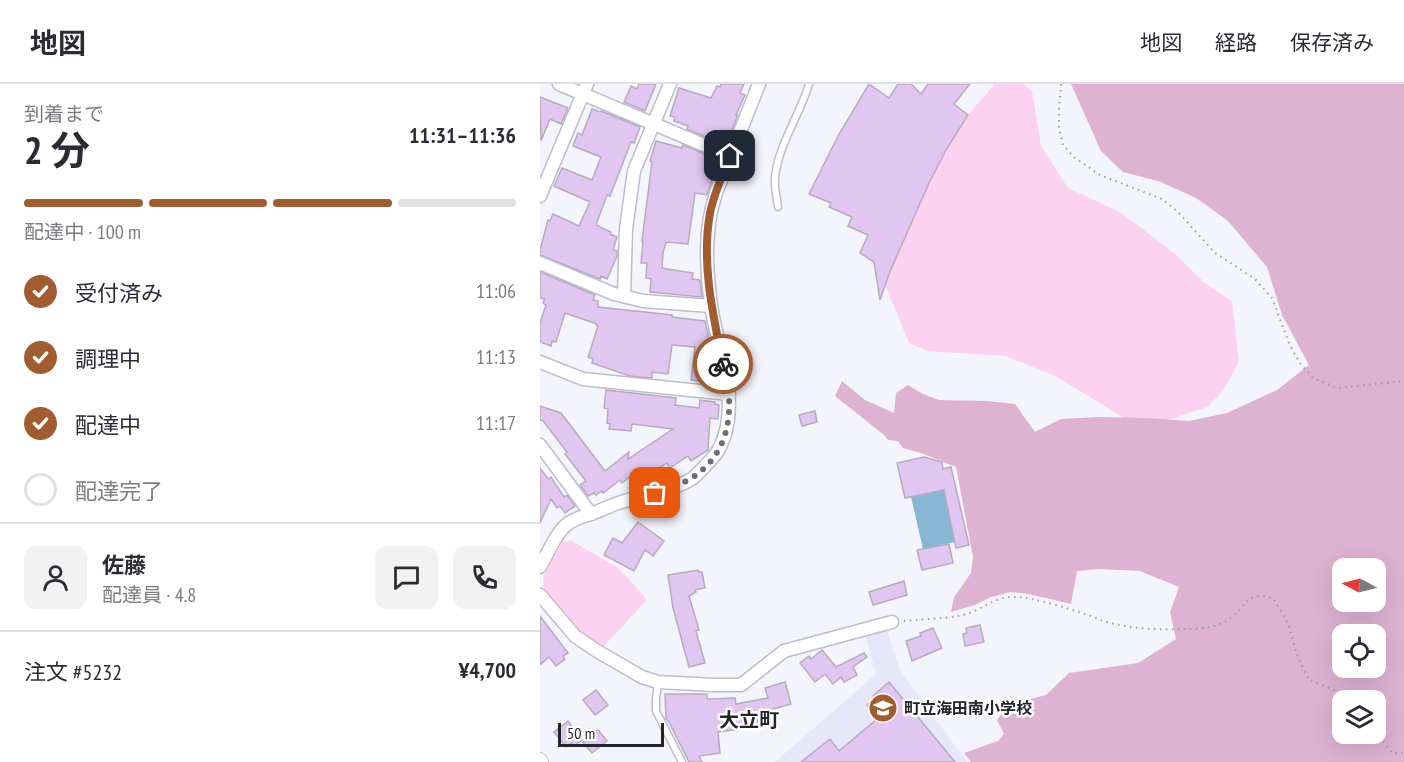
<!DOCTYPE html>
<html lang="ja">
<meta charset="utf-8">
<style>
:root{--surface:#fff;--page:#f2f2f3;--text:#2b2b33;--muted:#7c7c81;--line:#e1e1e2;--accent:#a15d2f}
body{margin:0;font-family:"PT Sans Narrow","Noto Sans JP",sans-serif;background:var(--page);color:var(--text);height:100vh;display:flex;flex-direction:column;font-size:22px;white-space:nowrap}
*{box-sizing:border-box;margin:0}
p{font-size:20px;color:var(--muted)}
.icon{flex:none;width:33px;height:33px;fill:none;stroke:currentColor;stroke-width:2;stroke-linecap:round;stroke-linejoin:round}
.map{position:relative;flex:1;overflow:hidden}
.drawer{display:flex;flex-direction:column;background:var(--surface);width:540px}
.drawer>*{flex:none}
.needle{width:39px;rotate:277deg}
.controls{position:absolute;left:792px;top:474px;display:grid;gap:12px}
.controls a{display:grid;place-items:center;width:54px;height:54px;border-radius:12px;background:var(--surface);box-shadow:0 6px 24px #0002;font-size:30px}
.scale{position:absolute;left:18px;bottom:15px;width:106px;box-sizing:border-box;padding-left:6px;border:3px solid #24242b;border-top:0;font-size:16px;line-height:21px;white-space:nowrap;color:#24242b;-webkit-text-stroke:4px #fff;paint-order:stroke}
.pin{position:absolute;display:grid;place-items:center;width:51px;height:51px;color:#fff;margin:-26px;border-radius:12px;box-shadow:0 3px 9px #0006}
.courier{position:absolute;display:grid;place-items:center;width:60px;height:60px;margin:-30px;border:4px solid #a15d2f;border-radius:50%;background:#fff;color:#222;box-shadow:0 2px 8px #0007}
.overview em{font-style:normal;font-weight:700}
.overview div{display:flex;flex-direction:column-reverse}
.overview{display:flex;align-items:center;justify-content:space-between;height:102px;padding:0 24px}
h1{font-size:39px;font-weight:700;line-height:45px}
.bar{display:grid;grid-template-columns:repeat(4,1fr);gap:9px 6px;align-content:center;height:72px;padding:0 24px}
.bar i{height:8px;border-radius:4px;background:var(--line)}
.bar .active{background:var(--accent)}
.bar p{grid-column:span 4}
.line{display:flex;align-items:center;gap:15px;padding:0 24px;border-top:2px solid var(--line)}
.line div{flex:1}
.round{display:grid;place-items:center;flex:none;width:63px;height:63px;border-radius:12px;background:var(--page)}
ol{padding:0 24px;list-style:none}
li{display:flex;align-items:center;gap:18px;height:66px}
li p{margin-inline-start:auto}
li .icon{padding:6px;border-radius:50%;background:var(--accent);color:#fff;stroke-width:4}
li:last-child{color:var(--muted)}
li i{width:33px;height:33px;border:3px solid var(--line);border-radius:50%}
header{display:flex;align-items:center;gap:36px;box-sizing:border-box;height:84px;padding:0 30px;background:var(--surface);border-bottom:2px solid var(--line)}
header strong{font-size:28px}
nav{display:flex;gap:33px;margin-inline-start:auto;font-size:21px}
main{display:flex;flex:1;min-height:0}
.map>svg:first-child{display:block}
</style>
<header>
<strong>地図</strong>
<nav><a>地図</a><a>経路</a><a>保存済み</a></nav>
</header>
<main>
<section class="drawer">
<div class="overview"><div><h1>2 分</h1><p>到着まで</p></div><em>11:31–11:36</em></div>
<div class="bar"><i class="active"></i><i class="active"></i><i class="active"></i><i></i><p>配達中 · 100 m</p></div>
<ol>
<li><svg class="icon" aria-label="check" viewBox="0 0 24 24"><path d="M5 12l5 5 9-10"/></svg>受付済み<p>11:06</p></li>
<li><svg class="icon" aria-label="check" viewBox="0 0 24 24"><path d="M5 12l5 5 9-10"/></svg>調理中<p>11:13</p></li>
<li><svg class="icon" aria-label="check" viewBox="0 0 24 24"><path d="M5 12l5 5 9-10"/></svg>配達中<p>11:17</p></li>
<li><i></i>配達完了</li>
</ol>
<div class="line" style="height:108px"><a class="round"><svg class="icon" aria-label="person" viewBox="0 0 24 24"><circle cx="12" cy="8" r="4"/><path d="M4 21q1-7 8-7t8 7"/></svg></a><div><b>佐藤</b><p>配達員 · 4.8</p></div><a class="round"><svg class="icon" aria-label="chat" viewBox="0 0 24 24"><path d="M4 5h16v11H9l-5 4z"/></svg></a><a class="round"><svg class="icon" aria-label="phone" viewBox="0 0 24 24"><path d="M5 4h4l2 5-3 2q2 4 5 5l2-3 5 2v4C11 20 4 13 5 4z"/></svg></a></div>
<div class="line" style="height:78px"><div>注文 #5232</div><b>¥4,700</b></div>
</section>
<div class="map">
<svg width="864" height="678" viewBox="0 0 864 678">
<rect width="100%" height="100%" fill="#f4f4fc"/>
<polygon fill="#e7e7fc" points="347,546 359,585 427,678 235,678 336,590 325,550"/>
<g fill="#fcd2f0">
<polygon points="453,0 484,0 492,7 501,62 528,104 580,128 634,169 666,200 692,217 699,278 682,308 667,323 607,343 584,334 517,293 466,272 387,267 369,259 345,201 389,99 406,66 428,31 453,2"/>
<polygon points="32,457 78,484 88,494 107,516 63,563 58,564 40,552 5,512 3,494 21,460 23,458"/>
</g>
<path fill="#deb2d1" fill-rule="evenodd" d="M531 0H864V678H431L424 669 458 657 464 650 457 636 466 624 490 615 506 611 529 589 598 579 636 555 630 528 639 503 600 487 560 485 537 487 531 520 489 510 471 508 451 513 435 521 411 528 414 513 431 489 433 473 416 383 384 370 363 364 358 357 348 356 344 351 295 312 302 297 325 316 354 329 356 309 368 301 383 310 399 316 447 317 475 320 495 348 521 335 559 333 607 334 649 337 687 329 737 306 769 281 742 231 727 183 688 137 656 114 621 98 583 88 561 67ZM802 484H836V518H802ZM802 550H836V584H802ZM802 616H836V650H802Z"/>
<polygon fill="#88b7d4" points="404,406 415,458 383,465 371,413"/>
<g fill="#e0c6f1" stroke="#b6acbd" stroke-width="1.5">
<polygon points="99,0 116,0 105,27 84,18 91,2 97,5"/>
<polygon points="181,0 204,0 200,9 205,11 196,31 198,31 193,43 185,58 181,56 180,59 147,45 148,42 134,37 135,33 130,32 139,4 171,14 177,2 180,3"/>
<polygon points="329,0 349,14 358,0 371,0 381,10 388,0 430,0 414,20 428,31 406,66 389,99 349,190 340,216 334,178 320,169 328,151 308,142 312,133 289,123 291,119 269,110 298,52"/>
<polygon points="0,13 28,24 21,40 10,35 1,57"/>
<polygon points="52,25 60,28 61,27 100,43 94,59 91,58 70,112 67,111 56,141 71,148 70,150 77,153 73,166 77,167 77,172 67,195 61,192 60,195 0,171 0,166 8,136 10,137 13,130 39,142 50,118 14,102 22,84 52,96 61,73 33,62 38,49 42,51"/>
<polygon points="116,57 142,64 143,61 174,74 172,79 177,80 167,111 155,109 148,160 126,158 123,169 122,184 153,189 152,195 160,196 162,213 110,208 111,195 106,194 107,179 101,179 103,157 102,157 112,78 110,77"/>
<polygon points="0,188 55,211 53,216 58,217 58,223 132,231 132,233 165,237 168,250 165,278 171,279 169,298 151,296 155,263 132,261 128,290 112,288 112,294 90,292 52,279 53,275 48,273 58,242 56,241 57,240 25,229 16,258 12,257 11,262 0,258 0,239 6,221 3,219 5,215 0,214"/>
<polygon points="66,306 136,314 135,321 159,324 160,316 175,318 175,320 179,321 178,335 170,334 168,366 151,377 148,372 130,384 127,379 107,392 106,390 104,391 100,385 82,399 80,396 63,409 62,407 56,411 54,409 48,412 40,401 46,397 25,370 27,368 3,337 0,336 0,322 21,329 65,387 89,368 88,375 133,345 92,340 91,347 69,345 70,340 67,339 68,325 64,324"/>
<polygon points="275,327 277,338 262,342 259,331"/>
<polygon points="384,373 402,378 403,385 411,383 429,461 416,464 404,406 365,414 357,379"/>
<polygon points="0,384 8,395 11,393 24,413 27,411 35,422 25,429 20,422 17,424 11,415 0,439"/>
<polygon points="98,438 124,457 113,472 105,466 94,487 64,471 73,454 82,459"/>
<polygon points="409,460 413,479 382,486 377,466"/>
<polygon points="158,486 159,488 162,488 165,504 155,506 156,508 149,512 159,546 156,547 165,579 149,583 133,524 128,491"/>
<polygon points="364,497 367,511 333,521 329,508"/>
<polygon points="0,532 28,569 23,572 25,575 16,582 9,573 0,581"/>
<polygon points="440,541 444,558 425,562 423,550 427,549 426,544"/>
<polygon points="393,544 402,564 372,577 366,557 381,552 380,549"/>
<polygon points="282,566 296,583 324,569 327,573 313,583 317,591 304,598 301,593 293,600 285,590 275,598 260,579 269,572 271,575"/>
<polygon points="245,598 251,620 219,629 220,634 217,634 218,639 200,642 200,645 178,648 180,669 159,672 162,678 149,678 129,638 126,635 125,610 167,610 167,615 195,614 196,620 228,614 225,604"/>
<polygon points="349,598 415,678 261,678 290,655 299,667 337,635 327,621 335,614 333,612"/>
<polygon points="56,606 68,621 55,631 43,616"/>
<polygon points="28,637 42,656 34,662 32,659 26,663 14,648"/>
<polygon points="58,646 67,657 52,669 43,658"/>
</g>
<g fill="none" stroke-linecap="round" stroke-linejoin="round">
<g stroke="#bdbdcf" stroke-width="9">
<g id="service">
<path d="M238 123C237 114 234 103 235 94 238 61 260 31 269 0"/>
<polyline points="118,598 116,615 116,627 142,678"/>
</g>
</g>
<g stroke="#bdbdcf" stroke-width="15">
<g id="minor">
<polyline points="19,0 190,72"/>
<polyline points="0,112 47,0"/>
<polyline points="0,179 74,210 103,217 171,222"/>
<polyline points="84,212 86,145 94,87 130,0"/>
<polyline points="0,278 43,295 189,310"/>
<polyline points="0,361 51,430"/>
<path d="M0 483C7 471 13 455 23 444 30 436 41 433 51 430 62 426 73 420 85 417 107 410 133 407 153 394 158 390 162 385 166 381 171 376 177 370 180 363 202 319 177 266 171 221 166 183 164 145 176 109L219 0"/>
<polyline points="0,511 35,552 57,567 102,593 118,598 174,601 201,601 244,567 352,538"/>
</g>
</g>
<g stroke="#bdbdcf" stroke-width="16">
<polyline id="tertiary" points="0,676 1,678"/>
</g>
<g stroke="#9d9da5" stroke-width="2" stroke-dasharray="1.5 4.5" stroke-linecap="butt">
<polyline points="521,0 519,26 519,44 523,61 535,74 560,91 622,115 637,127 675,169 715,195 732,214 749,259 759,278 773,294 797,304 864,297"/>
<path d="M364 537C383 535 404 535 423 531 441 527 455 512 474 513 493 513 526 524 545 530 554 533 562 537 571 539 594 545 620 546 644 545 659 545 674 544 688 536 708 523 703 507 733 514L748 539 758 574 769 596 799 608 812 616"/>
<polyline points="836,648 853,670 864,668"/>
</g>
<use href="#service" stroke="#fff" stroke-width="6"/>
<use href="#minor" stroke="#fff" stroke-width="12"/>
<use href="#tertiary" stroke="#fff" stroke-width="14"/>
</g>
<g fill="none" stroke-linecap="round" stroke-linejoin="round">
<path stroke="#6d6d74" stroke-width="6" stroke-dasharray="0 10.8" d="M115 409C166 396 192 365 189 312 188 301 185 290 183 280"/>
<path stroke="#a15d2f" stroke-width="8" d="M183 280C173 231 161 179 170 129 174 109 183 90 190 72"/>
</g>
<defs>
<g id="school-disc" transform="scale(1.5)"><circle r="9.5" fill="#a15d2f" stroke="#fff"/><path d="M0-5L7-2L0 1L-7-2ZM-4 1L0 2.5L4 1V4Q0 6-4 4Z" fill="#fff"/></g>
</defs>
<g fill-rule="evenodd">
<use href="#school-disc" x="343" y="624"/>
</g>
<g text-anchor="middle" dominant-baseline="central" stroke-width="5" stroke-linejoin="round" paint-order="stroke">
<g font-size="16" font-weight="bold" fill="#24242b" stroke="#fff" text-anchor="start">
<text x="364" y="624">町立海田南小学校</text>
</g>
<g font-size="20" font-weight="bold" fill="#24242b" stroke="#fff">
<text x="209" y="636">大立町</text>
</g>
</g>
</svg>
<div class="controls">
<a><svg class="needle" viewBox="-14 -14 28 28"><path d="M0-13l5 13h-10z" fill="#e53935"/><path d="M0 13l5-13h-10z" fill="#7c7c81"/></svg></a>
<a><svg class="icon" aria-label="locate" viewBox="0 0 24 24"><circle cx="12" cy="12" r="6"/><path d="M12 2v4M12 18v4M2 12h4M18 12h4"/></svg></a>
<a><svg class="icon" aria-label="layers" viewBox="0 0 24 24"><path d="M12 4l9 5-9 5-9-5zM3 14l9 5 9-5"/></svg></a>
</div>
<div class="scale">50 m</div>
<div class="pin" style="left:115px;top:409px;background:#ea580c"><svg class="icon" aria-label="bag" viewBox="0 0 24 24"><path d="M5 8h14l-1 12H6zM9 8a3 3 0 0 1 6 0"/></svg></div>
<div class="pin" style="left:190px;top:72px;background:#1f2937"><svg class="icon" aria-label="home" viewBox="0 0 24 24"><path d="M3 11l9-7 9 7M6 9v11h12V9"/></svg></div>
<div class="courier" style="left:183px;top:280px"><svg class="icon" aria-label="bike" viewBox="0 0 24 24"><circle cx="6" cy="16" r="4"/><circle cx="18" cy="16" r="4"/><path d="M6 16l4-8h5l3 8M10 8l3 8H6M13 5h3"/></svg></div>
</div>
</main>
